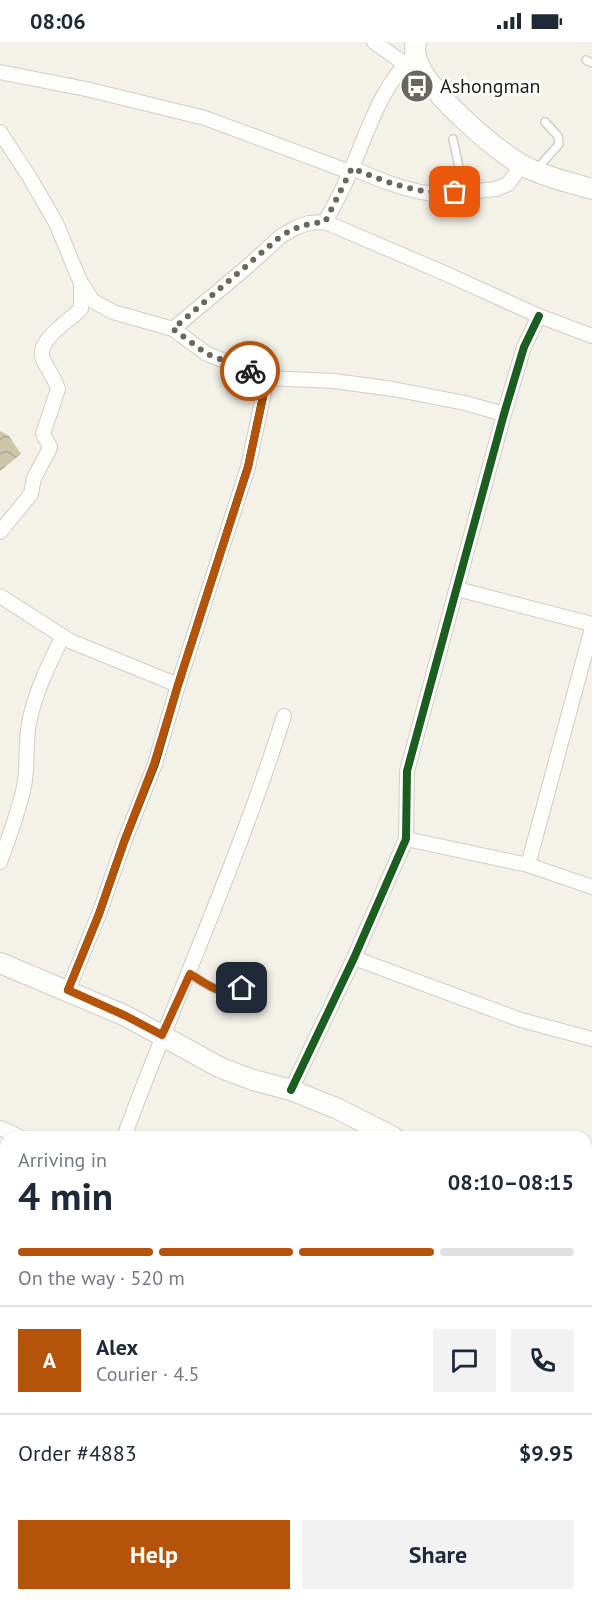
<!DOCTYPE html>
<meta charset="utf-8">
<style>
:root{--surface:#fff;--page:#f2f2f3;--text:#1f2937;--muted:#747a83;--line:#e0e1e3;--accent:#b45309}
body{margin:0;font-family:"PT Sans",sans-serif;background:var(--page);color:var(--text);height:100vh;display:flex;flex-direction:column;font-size:22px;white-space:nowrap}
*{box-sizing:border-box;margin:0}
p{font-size:20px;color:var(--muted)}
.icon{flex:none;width:33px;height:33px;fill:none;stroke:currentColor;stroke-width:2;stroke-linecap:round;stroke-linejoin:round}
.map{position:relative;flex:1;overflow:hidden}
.drawer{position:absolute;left:0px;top:1089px;width:592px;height:470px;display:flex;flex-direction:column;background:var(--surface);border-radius:18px 18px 0 0;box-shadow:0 2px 4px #0004}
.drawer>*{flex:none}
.pin{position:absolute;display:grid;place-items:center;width:51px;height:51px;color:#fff;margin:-26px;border-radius:12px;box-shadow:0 3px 9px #0006}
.courier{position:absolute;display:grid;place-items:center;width:60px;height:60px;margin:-30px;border:4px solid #b45309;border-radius:50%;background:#fff;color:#222;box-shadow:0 2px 8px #0007}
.headline em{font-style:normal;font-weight:700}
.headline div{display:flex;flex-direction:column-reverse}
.headline{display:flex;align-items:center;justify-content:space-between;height:102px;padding:0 18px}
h1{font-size:39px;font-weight:700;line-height:45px}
.bar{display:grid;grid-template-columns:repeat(4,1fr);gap:9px 6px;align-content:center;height:72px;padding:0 18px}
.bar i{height:8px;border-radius:4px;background:var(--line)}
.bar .selected{background:var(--accent)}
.bar p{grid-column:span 4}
.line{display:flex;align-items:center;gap:15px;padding:0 18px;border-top:2px solid var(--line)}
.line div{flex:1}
.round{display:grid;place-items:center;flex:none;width:63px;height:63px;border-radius:0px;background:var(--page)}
.primary-button{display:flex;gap:12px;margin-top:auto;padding:12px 18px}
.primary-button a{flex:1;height:69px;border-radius:0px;background:var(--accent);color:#fff;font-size:24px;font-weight:700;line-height:69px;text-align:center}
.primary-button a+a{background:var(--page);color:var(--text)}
.status{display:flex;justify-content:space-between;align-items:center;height:42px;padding:0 30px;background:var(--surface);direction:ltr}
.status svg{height:16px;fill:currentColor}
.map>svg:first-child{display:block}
</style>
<div class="status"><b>08:06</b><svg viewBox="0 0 49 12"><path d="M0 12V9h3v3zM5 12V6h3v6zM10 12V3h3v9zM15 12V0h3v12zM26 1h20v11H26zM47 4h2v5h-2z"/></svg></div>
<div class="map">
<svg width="592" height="1558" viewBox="0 0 592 1558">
<defs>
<pattern id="water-waves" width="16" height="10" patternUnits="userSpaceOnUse" patternTransform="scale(1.5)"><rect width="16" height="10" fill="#cec6aa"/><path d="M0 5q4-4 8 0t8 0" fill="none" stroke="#b0aa92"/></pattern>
</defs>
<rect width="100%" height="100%" fill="#f4f1e8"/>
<polygon fill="url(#water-waves)" points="0,389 9,394 21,412 0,429"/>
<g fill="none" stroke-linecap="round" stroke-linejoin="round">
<g stroke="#cec6aa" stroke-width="4">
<polyline points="586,1527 592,1527"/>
<polyline points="212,1558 224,1552"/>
</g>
<g stroke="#d1cec7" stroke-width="10">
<g id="lane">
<polyline points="586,18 592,21"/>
<polyline points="453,97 460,130 471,149"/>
<polyline points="537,127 559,102 558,94 545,80"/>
<path d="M190 932C205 941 225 958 242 946"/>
</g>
</g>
<g stroke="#d1cec7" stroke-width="16">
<g id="street">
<polyline points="374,0 405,22"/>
<polyline points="0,30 86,47 205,76 350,130"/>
<polyline points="0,90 30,136 56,181 80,239 93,259 113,270 173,287 207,312 267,336 334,339 393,347 465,361 504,372"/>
<path d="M352 126C375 136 401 147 427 151 449 154 474 149 496 147L508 142 522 123"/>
<path d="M325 180C334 164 343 147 350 130 369 87 380 45 415 12"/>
<polyline points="173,287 247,225 281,194 297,185 309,181 325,180 442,230 539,274 592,294"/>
<path d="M0 490 31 452 34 436 49 408 50 405 43 392 58 347C55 337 48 328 43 317 35 299 69 279 81 267V241"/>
<polyline points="457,547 592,582"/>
<polyline points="0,554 70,599 178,643"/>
<polyline points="406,797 528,823 592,845"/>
<path d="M0 820C9 796 18 771 24 745 28 724 25 702 29 681 35 650 49 622 63 594"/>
<polyline points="528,823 592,586"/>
<polyline points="354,916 521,978 592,997"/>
<polyline points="68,948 99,872 124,800 155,722 178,643 248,425 267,336"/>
<polyline points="291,1048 354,916 406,797 407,729 504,372 524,305 539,274"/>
<polyline points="0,1086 20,1095"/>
<path d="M124 1095C176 954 239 817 284 674"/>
<polyline points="586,1310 592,1312"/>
<polyline points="0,1356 6,1356"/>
<polyline points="586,1404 592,1405"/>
</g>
</g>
<g stroke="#d1cec7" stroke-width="22">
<g id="secondary">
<path d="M416 0C414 8 415 15 419 23 431 52 500 114 530 127 549 136 572 141 592 147"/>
<polyline points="0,921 126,974 221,1026 253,1038 291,1048 338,1067 393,1095"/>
<polyline points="586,1182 592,1184"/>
</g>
</g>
<use href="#lane" stroke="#fdfdfc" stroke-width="7"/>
<use href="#street" stroke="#fdfdfc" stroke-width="14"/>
<use href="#secondary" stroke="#fdfdfc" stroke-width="20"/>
<g stroke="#fff" stroke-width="11">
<g id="cycleway">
<polyline points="68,948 99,872 124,800 155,722 178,643 248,425 267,336"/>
<polyline points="291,1048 354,916 406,797 407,729 504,372 524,305 539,274"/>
</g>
</g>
<use href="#cycleway" stroke="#1b5e20" stroke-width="8"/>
</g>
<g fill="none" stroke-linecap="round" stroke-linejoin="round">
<path stroke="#696760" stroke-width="6" stroke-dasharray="0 10.8" d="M250 329 207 312 173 287 281 194C296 185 308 181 325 180L352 126C385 140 419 153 455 150"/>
<path stroke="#b45309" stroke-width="8" d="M242 946C225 958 205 941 190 932L162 993 126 974 68 948 99 872 124 800 154 722 178 643 248 425 267 336 250 329"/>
</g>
<defs>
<g id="bus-disc" transform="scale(1.725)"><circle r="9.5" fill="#696760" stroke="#fff"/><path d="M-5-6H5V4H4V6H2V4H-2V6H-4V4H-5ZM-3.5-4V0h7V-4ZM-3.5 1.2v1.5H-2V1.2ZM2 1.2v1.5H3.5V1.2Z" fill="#fff"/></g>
</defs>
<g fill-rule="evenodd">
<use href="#bus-disc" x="417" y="44"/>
</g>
<g text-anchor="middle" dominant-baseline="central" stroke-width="6" stroke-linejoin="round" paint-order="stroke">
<g font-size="20" fill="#1e1d17" stroke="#fff" text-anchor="start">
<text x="440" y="44">Ashongman</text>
</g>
</g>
</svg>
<div class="pin" style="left:455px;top:150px;background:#ea580c"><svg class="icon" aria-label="bag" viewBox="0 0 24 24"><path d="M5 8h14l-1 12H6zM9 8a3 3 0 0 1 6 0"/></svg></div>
<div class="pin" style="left:242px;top:946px;background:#1f2937"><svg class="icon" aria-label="home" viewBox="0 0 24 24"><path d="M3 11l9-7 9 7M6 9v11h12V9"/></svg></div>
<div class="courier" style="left:250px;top:329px"><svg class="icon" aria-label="bike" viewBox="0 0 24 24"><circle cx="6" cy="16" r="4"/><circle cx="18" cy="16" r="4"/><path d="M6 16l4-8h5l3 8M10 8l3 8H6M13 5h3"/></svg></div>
<section class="drawer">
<div class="headline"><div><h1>4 min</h1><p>Arriving in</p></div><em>08:10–08:15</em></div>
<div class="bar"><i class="selected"></i><i class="selected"></i><i class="selected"></i><i></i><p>On the way · 520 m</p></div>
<div class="line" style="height:108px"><b class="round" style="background:var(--accent);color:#fff">A</b><div><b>Alex</b><p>Courier · 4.5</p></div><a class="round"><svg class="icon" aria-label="chat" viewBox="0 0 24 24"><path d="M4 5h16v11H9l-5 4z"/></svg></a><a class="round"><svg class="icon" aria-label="phone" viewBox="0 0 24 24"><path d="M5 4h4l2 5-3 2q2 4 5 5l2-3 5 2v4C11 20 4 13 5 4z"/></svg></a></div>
<div class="line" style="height:78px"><div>Order #4883</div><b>$9.95</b></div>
<div class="primary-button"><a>Help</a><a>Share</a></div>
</section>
</div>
